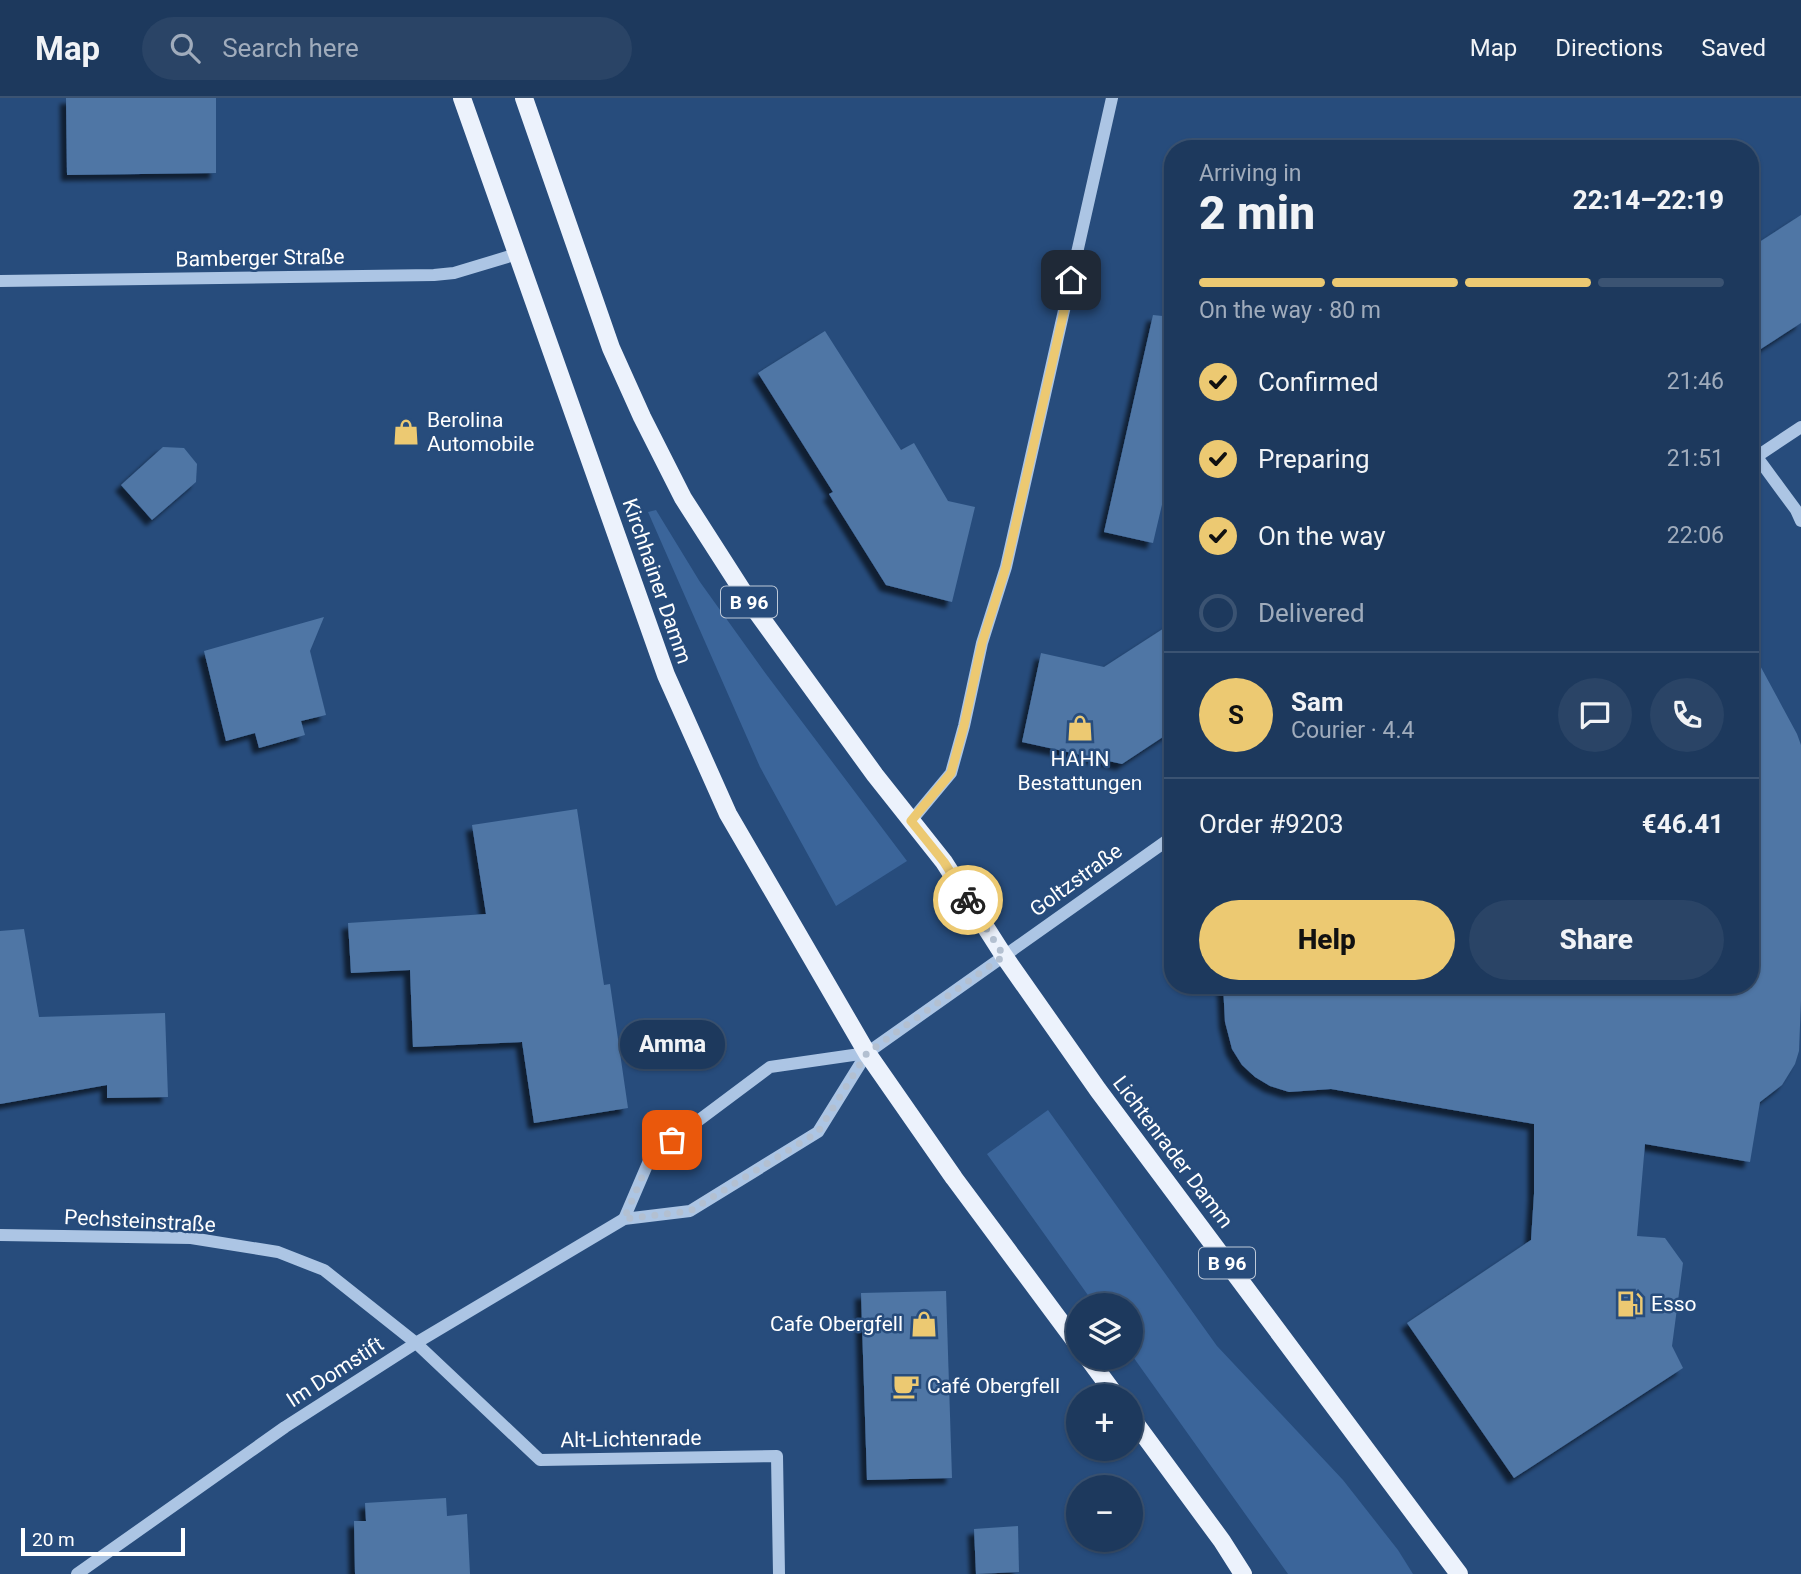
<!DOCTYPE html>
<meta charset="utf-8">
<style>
:root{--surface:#1d395d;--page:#2a4466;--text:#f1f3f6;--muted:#a0acbc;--line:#3b5372;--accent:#ecc972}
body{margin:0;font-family:Roboto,sans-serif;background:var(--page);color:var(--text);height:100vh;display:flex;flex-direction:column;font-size:26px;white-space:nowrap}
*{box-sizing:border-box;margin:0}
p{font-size:23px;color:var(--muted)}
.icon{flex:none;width:38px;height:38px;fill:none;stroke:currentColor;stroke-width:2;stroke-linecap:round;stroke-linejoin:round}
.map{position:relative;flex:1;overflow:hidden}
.side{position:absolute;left:1164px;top:42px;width:595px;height:854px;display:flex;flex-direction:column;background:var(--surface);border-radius:28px;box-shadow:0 2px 5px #0004,0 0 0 2px var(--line)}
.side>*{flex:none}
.tools{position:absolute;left:1066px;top:1195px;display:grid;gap:14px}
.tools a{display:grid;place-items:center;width:77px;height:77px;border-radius:50%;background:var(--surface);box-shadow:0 2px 5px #0004,0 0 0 2px var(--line);font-size:35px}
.scale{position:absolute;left:21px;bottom:18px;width:164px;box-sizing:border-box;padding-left:7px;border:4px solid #fff;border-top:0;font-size:19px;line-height:24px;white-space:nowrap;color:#fff;-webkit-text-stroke:5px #274c7c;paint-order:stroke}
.pin{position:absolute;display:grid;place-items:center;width:60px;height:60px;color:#fff;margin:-30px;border-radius:14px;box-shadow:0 4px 10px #0006}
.courier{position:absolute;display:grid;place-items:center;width:70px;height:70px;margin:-35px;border:5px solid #ecc972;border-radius:50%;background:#fff;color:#222;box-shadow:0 2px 9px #0007}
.bubble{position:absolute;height:49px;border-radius:24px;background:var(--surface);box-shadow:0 2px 5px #0004,0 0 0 2px var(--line);font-size:23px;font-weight:800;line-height:49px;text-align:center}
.head em{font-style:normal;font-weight:800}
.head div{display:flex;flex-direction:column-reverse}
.head{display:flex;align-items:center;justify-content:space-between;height:119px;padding:0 35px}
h1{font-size:46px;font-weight:800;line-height:52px}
.bar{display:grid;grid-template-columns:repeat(4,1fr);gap:10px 7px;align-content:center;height:84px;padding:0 35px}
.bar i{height:9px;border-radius:5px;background:var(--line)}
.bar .selected{background:var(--accent)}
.bar p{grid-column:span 4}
.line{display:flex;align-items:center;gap:18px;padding:0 35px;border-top:2px solid var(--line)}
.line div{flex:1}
.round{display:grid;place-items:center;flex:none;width:74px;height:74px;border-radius:37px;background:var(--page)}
ol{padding:0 35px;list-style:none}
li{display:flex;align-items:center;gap:21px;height:77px}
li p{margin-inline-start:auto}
li .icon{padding:7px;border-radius:50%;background:var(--accent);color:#111;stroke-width:4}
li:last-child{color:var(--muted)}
li i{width:38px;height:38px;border:4px solid var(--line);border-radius:50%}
.action{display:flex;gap:14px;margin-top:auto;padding:14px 35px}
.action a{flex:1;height:80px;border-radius:42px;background:var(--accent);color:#111;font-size:28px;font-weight:800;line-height:80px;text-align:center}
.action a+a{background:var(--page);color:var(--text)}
header{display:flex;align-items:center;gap:42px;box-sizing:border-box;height:98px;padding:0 35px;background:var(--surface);border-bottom:2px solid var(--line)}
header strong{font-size:33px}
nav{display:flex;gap:38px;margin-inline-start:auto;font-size:24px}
.search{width:490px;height:63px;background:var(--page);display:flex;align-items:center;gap:18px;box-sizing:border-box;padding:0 24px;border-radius:38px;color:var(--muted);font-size:26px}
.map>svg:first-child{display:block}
</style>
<header>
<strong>Map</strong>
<div class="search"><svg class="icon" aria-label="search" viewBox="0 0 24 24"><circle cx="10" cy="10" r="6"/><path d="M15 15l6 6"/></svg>Search here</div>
<nav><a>Map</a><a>Directions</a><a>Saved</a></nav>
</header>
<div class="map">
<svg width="1801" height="1476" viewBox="0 0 1801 1476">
<defs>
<filter id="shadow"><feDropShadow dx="-6" dy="6" stdDeviation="2" flood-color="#0009"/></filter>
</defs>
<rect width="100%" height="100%" fill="#274c7c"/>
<g fill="#3b659a">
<polygon points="656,412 700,484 766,576 907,763 836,808 760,669 648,414"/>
<polygon points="1048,1012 1217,1248 1343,1382 1398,1452 1413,1476 1288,1476 1131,1256 1130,1208 1095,1207 987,1056"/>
</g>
<g fill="#4f76a5" filter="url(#shadow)">
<polygon points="66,0 216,0 216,75 67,77"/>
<polygon points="1801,117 1801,225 1750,258 1750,150"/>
<polygon points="1153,217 1172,219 1172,364 1153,445 1104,434"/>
<polygon points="825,233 901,352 914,345 948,403 975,409 952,504 886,487 829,396 833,394 758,275"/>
<polygon points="163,349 184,350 197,366 196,384 152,422 121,387"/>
<polygon points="324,519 310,553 326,617 301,623 305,637 259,650 255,635 226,643 204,553"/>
<polygon points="1172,525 1172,633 1122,666 1022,644 1041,555 1104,569"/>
<polygon points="1750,549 1797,636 1801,647 1801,902 1799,953 1795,966 1782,987 1760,1004 1750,1064 1645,1046 1637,1138 1665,1140 1683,1165 1672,1248 1683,1270 1514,1380 1407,1225 1531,1142 1534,1096 1534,1026 1331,991 1289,994 1270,988 1255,979 1242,967 1232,951 1225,924 1223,887 1750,887"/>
<polygon points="577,711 604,887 610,886 628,1010 534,1025 522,944 413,949 410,872 351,875 348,825 486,816 472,727"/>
<polygon points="24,831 39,919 165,915 168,999 107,1000 107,987 0,1006 0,833"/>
<polygon points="946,1193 952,1380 867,1382 861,1195"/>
<polygon points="446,1400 447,1418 467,1416 470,1476 355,1476 354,1423 366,1423 365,1405"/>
<polygon points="1018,1428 1019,1474 976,1476 974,1431"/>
</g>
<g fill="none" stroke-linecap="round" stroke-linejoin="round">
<g stroke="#acc5e4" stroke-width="12">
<polyline points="0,183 434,177 454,175 517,156"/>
<polyline points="1757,359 1796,412 1801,423"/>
<polyline points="1750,363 1801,329"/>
<polyline points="911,723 951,675 964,628 982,545 1006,469 1112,0"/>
<polyline points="624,1121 651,1058 770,969 867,955"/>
<polyline points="0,1137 191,1140 278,1154 324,1172 416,1245 540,1362 777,1358 779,1476"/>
<polyline points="77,1476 285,1329 416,1245 624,1121 690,1113 818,1034 867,955 1172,739"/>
</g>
<g stroke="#ecf2fc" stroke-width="18">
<polyline points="462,0 666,577 728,716 867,955 954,1080 1078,1247"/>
<polyline points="524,0 611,250 642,319 683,400 751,506 875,677 944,764 1004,858 1098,992 1459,1476"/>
<polyline points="1088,1260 1116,1298"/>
<polyline points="1130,1318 1222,1443 1243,1476"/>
</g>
</g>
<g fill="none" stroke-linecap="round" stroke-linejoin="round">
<polyline stroke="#b3c0d1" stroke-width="7" stroke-dasharray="0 12.6" points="672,1042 651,1058 624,1121 690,1113 818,1034 867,955 1004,858 968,802"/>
<polyline stroke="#ecc972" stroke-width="9" points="968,802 944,764 911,723 951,675 964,628 982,545 1006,469 1071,182"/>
</g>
<defs>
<g id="shop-bare" transform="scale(2.1)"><path d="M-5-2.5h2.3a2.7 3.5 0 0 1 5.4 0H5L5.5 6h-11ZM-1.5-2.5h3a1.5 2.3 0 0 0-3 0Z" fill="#ecc972" stroke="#274c7c" stroke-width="2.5" paint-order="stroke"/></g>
<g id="fuel-bare" transform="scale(2.1)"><path d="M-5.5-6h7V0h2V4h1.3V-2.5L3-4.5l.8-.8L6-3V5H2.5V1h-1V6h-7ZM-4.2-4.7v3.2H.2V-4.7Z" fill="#ecc972" stroke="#274c7c" stroke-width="2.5" paint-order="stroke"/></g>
<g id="cafe-bare" transform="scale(2.1)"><path d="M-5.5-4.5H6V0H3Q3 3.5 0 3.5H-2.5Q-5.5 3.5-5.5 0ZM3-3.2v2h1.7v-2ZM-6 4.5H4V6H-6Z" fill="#ecc972" stroke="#274c7c" stroke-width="2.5" paint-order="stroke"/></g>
</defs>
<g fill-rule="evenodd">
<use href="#shop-bare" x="406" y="334"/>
<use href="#shop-bare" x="1080" y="630"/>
<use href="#fuel-bare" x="1630" y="1206"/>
<use href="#shop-bare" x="924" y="1226"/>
<use href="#cafe-bare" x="906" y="1288"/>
</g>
<g text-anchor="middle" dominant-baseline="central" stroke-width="5" stroke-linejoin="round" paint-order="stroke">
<g fill="#274c7c" stroke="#bec9d8" stroke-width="2">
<rect x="721" y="488.5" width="56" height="31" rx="5"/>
<rect x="1199" y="1149.5" width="56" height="31" rx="5"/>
</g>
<g font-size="19" font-weight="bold" fill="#fff">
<text x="749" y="504">B 96</text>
<text x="1227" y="1165">B 96</text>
</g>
<g font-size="21" fill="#fff" stroke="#274c7c">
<text transform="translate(260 160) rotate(-1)">Bamberger Straße</text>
<text transform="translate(657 483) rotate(71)">Kirchhainer Damm</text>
<text transform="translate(1076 782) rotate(-36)">Goltzstraße</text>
<text transform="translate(1173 1054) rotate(53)">Lichtenrader Damm</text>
<text transform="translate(140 1123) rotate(3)">Pechsteinstraße</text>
<text transform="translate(335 1274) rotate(-33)">Im Domstift</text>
<text transform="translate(631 1341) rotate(-1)">Alt-Lichtenrade</text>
</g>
<g font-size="21" fill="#fff" stroke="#274c7c" text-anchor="start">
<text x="427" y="322">Berolina<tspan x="427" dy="24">Automobile</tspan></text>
<text x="1080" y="661" text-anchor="middle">HAHN<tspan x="1080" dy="24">Bestattungen</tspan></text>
<text x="1651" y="1206">Esso</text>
<text x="903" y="1226" text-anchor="end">Cafe Obergfell</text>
<text x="927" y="1288">Café Obergfell</text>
</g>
</g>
</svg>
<div class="tools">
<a><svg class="icon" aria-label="layers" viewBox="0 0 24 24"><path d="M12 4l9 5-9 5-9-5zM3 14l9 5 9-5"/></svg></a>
<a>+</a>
<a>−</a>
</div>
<div class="scale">20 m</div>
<div class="pin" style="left:672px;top:1042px;background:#ea580c"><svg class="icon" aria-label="bag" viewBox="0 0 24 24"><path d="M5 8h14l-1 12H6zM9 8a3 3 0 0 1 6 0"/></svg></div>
<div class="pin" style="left:1071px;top:182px;background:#1f2937"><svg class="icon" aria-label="home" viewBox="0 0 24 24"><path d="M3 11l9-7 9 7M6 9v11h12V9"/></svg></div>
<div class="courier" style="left:968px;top:802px"><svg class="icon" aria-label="bike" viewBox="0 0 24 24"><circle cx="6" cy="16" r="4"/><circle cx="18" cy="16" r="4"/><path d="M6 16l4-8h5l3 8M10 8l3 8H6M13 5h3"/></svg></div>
<div class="bubble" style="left:620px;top:922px;width:105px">Amma</div>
<section class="side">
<div class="head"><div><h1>2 min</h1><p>Arriving in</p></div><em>22:14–22:19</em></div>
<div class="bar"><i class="selected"></i><i class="selected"></i><i class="selected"></i><i></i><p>On the way · 80 m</p></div>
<ol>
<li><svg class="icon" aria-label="check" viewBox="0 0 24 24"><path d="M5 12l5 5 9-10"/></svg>Confirmed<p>21:46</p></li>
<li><svg class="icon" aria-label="check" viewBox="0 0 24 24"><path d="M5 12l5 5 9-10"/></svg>Preparing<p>21:51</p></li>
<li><svg class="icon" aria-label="check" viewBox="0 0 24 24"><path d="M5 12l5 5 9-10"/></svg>On the way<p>22:06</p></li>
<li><i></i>Delivered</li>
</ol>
<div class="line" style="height:126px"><b class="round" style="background:var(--accent);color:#111">S</b><div><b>Sam</b><p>Courier · 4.4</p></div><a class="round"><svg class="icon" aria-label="chat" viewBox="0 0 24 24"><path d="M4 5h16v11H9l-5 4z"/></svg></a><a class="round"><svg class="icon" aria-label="phone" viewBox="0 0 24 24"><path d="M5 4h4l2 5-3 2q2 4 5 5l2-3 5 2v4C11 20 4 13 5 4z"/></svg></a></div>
<div class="line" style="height:91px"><div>Order #9203</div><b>€46.41</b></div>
<div class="action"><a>Help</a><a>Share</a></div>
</section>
</div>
